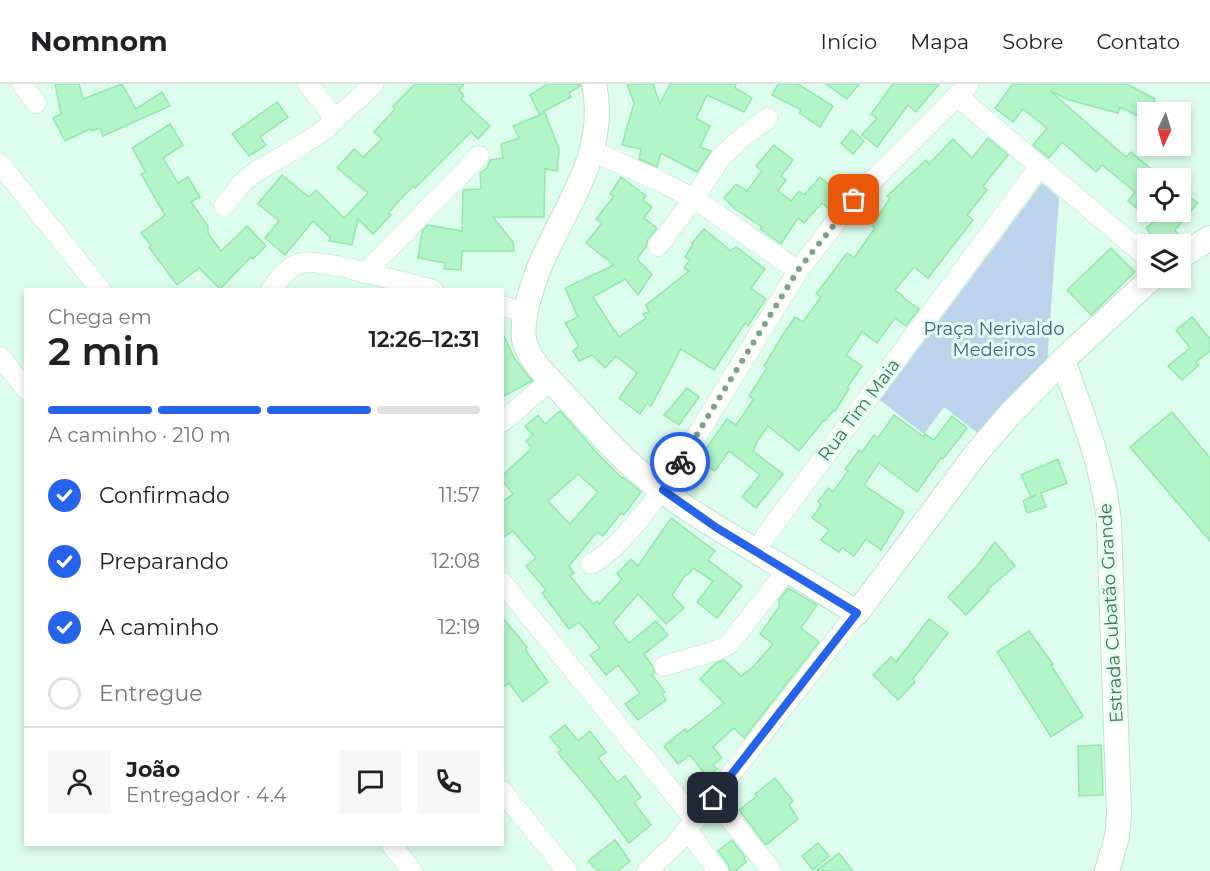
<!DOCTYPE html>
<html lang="pt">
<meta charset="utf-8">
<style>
:root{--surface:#fff;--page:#f6f6f6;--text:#202124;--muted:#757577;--line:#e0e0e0;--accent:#2563eb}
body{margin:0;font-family:Montserrat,sans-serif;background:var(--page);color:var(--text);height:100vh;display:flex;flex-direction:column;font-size:22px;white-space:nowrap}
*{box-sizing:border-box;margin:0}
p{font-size:20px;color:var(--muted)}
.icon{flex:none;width:33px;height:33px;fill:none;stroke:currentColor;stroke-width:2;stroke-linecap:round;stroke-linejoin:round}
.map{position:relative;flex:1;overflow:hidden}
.drawer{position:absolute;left:24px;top:204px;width:480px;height:558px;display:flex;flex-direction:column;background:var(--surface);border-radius:0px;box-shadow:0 3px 9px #0003}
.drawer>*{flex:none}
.needle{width:39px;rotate:184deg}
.fabs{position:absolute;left:1137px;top:18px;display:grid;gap:12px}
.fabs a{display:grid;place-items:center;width:54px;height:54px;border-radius:0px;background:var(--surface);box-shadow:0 3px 9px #0003;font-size:30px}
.pin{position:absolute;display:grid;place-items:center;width:51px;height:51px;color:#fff;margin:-26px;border-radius:12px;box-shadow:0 3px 9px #0006}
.courier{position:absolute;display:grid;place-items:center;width:60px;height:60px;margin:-30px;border:4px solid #2563eb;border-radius:50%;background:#fff;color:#222;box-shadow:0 2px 8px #0007}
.head em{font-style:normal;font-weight:600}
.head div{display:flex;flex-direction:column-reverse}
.head{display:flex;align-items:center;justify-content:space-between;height:102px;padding:0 24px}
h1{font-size:39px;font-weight:600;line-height:45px}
.bar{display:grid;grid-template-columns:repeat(4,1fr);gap:9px 6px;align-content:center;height:72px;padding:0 24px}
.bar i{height:8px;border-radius:4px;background:var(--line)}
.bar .active{background:var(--accent)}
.bar p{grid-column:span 4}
.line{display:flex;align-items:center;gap:15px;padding:0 24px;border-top:2px solid var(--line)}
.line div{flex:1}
.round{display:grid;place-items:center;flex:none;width:63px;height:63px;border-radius:0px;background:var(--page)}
ol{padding:0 24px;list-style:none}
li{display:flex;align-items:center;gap:18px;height:66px}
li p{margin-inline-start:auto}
li .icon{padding:6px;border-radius:50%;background:var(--accent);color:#fff;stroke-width:4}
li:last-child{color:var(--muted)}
li i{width:33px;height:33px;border:3px solid var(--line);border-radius:50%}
header{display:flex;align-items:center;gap:36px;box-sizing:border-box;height:84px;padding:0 30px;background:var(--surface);border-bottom:2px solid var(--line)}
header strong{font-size:28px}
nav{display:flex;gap:33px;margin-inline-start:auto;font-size:21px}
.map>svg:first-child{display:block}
</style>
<header>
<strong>Nomnom</strong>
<nav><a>Início</a><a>Mapa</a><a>Sobre</a><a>Contato</a></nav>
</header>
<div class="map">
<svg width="1210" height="787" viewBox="0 0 1210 787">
<rect width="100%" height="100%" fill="#ddfeee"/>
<polygon fill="#bbd3eb" points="1042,99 1059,114 1047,280 979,350 944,323 924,350 880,316"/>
<g fill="#b3f5c7" stroke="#92e8ab" stroke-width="1.5" fill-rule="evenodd">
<polygon points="55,0 79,0 83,15 122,0 136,25 162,8 170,22 103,52 100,44 92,47 90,45 65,57 53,34 61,30"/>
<polygon points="415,0 464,0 459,6 464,12 461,15 490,42 478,55 471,48 415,104 413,102 388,129 391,131 373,150 358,135 352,161 329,157 330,153 313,137 285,171 265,154 279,137 258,120 282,91 309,113 316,106 344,134 368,109 337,84 354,65 363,73 382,55 374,48 395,25 393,22"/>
<polygon points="547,0 580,0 580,2 569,9 571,13 539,30 530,11"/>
<polygon points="627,0 653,0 660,20 670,0 736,0 735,4 752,14 744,28 707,11 696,34 710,42 700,63 711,67 697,88 661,69 657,83 639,75 641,65 622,61 634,19"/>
<polygon points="778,0 798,0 833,22 820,43 799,29 801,26 772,11"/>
<polygon points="826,0 859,0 847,15"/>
<polygon points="893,0 939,0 916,28 908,21 877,63 862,51 877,34 871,30"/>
<polygon points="1013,0 1127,0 1155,15 1148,28 1148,37 1120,23 1118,29 1069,16 1050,7 1126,73 1131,68 1162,94 1148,94 1148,128 1180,128 1180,106 1198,119 1175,146 1178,150 1165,160 1159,160 1146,144 1153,138 1128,117 1135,108 1102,81 1096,88 1062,58 1049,74 1033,61 1047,44 1023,25 1013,38 995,24"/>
<polygon points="277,18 288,33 260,53 266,61 249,72 232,50"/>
<polygon points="545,29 559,65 557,87 545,85 544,133 493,133 513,158 514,167 462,167 461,186 444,185 445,179 418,174 422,147 428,141 462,147 463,106 481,105 480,89 487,84 490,76 503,74 501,60 519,54 513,42"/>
<polygon points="170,40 183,61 163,74 178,99 188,93 200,113 191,118 208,142 208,149 221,167 247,142 266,162 253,175 251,173 220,205 199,184 177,201 149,163 151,161 141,149 165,131 141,90 146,88 132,64"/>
<polygon points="852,46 864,57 853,70 841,59"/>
<polygon points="988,54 1008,71 983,102 987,106 967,131 973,136 928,194 914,183 895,206 903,212 902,213 919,225 906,242 895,234 877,259 862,248 846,271 862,282 847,304 849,305 835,327 834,326 825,337 824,336 799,367 768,342 758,356 753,367 783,390 756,424 742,413 760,391 729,367 715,387 698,376 727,335 736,341 754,315 749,312 767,284 764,282 782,252 795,233 803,238 821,213 816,210 847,169 854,174 875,144 872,142 890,114 887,112 926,76 929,80 953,55 972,74"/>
<polygon points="774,61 793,76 781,92 786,96 778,107 791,117 799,107 804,111 820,93 841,111 829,125 822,119 804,139 798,134 781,160 760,145 762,143 735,125 724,114 736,100 747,107 762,87 756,82"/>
<polygon points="621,93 646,112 643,116 652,123 644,134 657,144 648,155 646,163 637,175 652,190 638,211 625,195 593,213 614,246 613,248 615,246 619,253 646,234 643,230 649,228 646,221 689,187 684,184 690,176 685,173 693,160 692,159 704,145 731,167 736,163 765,185 751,204 766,215 748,242 745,239 714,286 681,265 651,322 647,319 640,330 619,314 637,289 616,272 605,284 592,271 579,277 573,267 579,262 565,239 578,233 565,204 614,181 586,159 602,139 596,135 614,112 610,110"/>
<polygon points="1111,164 1135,188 1091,231 1067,206"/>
<polygon points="1192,233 1210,255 1210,267 1196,278 1199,281 1182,296 1168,282 1190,264 1176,246"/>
<polygon points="502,248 515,275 532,297 502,313"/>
<polygon points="687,304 699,313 679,341 664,331"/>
<path d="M560 327 598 370 622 394 623 393 641 408 624 431 621 429 603 452 597 448 569 482 574 489 570 492 593 520 597 517 599 520 622 495 617 490 631 475 638 482 671 434 715 467 708 476 742 502 717 534 697 518 713 497 693 484 688 491 686 490 672 511 684 524 666 540 638 510 613 539 629 559 656 537 668 551 644 570 652 581 655 589 652 591 665 608 662 610 666 616 638 636 625 620 640 609 618 581 606 591 590 571 600 564 579 538 569 545 542 509 546 506 526 482 536 474 513 447 502 454V418L513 410 502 396V392L532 364 526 357 533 351 525 342 538 331 545 340ZM578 390 598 408 570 440 548 417Z"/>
<polygon points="1172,328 1210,374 1210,457 1130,363"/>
<polygon points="894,331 924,353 925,350 934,356 952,332 967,344 943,375 941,374 917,408 879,379 864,401 904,428 881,466 866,455 854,472 842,464 839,468 821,456 829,446 812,434 821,421 818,418 828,404 833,408 848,387 845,385 859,366 862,368 874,351 878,354"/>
<polygon points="1058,375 1067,399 1041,409 1046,423 1027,429 1023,417 1036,411 1031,413 1021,391"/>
<polygon points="995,458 1015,482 987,506 989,507 966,531 948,513 977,482"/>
<polygon points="788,504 817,521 801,544 819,558 744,654 734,644 713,663 722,674 713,681 717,685 707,693 690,671 678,680 664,662 685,645 687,648 724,619 700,595 715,580 724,576 741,592 753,583 773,560 760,550 779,523 779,516"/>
<polygon points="502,533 527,563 525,565 548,598 523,618 509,599 502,604"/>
<polygon points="929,535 948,549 913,595 915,598 898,616 873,591 891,573 896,578"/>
<polygon points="1029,547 1053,580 1051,581 1083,632 1051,653 997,568"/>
<polygon points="565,641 578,657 590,647 606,668 598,674 617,698 625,692 641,713 634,719 651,741 629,759 595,713 558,669 561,666 550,653"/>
<polygon points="1101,661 1103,711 1079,712 1078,662"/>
<polygon points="775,694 793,717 789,721 798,735 766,761 739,726 757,712 755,710"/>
<polygon points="615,756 630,777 618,787 598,787 588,777"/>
<polygon points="732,756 745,773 744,774 746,778 735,787 730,787 728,780 718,767"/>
<polygon points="818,759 829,772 813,786 802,772"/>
<polygon points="839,769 853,787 816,787"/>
</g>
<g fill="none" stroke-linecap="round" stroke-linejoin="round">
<g stroke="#b9e2c8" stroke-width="21">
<g id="minor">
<polyline points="22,0 36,19"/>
<polyline points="308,0 336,36"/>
<polyline points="957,12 1148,174"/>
<polyline points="592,67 662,98 701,119 798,187"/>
<polyline points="0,80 101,206"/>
<polyline points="224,122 243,98 257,87 305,59 324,46 374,0"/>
<polyline points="658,162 694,115 721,73 743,53 768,34"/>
<polyline points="365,189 479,72"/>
<path d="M271 206C279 195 288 182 302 179 322 174 408 200 433 206"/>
<polyline points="502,222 527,228"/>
<polyline points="0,273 26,305"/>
<polyline points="502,338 551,296"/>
<polyline points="672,392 798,187 841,131 868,101 969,0"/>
<polyline points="764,454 1040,82"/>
<path d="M591 480C619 465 642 430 663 406"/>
<polyline points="502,498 695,736"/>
<polyline points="664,582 715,567 729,560 787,486"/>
<polyline points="502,707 567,787"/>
<polyline points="713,714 772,787"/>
<polyline points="687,746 718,787"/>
<polyline points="391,760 412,787"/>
<polyline points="647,787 675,761 695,736 857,529"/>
</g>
</g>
<g stroke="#b9e2c8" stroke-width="26">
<g id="tertiary">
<path d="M594 0C609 70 564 123 539 184 532 201 521 236 524 255 528 277 552 297 566 313 590 339 613 366 639 388 670 415 706 437 741 458 780 482 819 505 857 529L975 371 1009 331 1063 276 1152 194"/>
<polyline points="1180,173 1210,154"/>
<path d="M1063 276C1081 329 1104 382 1109 439L1119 731 1117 753 1107 787"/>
</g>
</g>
<use href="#minor" stroke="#fff" stroke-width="20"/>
<use href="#tertiary" stroke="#fff" stroke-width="24"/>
</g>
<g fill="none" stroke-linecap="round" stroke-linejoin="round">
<polyline stroke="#7aa488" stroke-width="6" stroke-dasharray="0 10.8" points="680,378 798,186 854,116"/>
<polyline stroke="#2563eb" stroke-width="8" points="680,378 663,406 717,444 857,529 713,714"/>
</g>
<g text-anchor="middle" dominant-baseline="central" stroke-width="6" stroke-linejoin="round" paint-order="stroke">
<g font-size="18" fill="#415c87" stroke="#e4fff2">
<text x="994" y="245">Praça Nerivaldo<tspan x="994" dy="21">Medeiros</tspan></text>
</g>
<g font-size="18" fill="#447451" stroke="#e4fff2">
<text transform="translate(859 326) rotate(-53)">Rua Tim Maia</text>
<text transform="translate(1111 529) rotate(-93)">Estrada Cubatão Grande</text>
</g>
</g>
</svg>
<div class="fabs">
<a><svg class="needle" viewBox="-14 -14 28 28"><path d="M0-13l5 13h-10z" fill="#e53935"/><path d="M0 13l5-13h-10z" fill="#757577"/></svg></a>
<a><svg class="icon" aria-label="locate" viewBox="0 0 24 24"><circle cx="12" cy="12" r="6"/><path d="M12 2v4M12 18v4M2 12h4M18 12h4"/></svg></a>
<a><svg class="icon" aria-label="layers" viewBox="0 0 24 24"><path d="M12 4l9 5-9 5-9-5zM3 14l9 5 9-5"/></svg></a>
</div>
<div class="pin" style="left:854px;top:116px;background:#ea580c"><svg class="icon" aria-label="bag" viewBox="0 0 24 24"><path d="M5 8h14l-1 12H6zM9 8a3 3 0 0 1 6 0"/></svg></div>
<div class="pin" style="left:713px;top:714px;background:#1f2937"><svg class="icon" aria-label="home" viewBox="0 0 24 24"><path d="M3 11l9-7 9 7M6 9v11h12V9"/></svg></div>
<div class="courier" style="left:680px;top:378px"><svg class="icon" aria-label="bike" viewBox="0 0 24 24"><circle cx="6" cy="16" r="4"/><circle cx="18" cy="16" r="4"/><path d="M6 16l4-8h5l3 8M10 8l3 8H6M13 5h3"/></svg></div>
<section class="drawer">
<div class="head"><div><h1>2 min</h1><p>Chega em</p></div><em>12:26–12:31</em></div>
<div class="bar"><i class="active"></i><i class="active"></i><i class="active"></i><i></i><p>A caminho · 210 m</p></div>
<ol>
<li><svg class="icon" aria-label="check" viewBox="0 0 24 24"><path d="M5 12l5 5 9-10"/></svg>Confirmado<p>11:57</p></li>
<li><svg class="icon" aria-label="check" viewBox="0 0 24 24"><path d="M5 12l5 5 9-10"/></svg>Preparando<p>12:08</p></li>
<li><svg class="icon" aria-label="check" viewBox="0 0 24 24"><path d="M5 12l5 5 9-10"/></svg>A caminho<p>12:19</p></li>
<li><i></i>Entregue</li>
</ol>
<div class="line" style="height:108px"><a class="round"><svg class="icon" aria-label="person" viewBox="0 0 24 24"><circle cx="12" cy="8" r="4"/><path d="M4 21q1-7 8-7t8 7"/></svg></a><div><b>João</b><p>Entregador · 4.4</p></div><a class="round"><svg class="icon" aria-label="chat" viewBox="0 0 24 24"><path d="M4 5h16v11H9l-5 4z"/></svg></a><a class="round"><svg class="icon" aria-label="phone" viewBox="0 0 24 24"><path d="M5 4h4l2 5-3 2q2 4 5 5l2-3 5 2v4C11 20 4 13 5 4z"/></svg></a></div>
</section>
</div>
